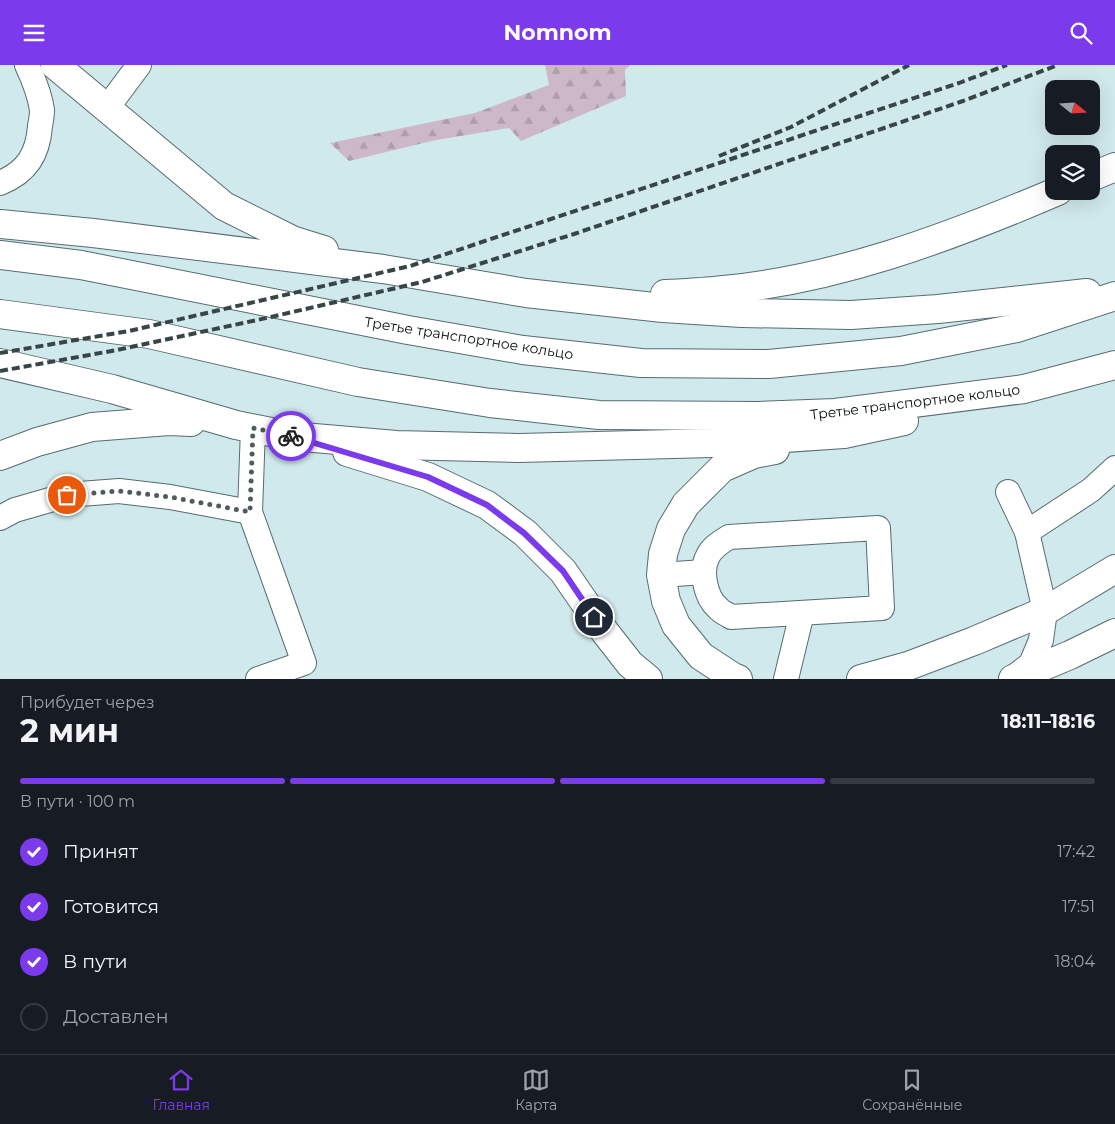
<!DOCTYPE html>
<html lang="ru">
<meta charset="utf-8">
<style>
:root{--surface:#171b24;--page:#20242c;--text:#f1f3f6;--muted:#9ea1a6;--line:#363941;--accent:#7c3aed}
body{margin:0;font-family:Montserrat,sans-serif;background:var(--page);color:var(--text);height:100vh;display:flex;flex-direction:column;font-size:19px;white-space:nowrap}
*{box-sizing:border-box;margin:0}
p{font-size:16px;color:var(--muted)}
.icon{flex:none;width:28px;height:28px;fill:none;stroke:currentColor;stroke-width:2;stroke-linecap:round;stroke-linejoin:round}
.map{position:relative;height:614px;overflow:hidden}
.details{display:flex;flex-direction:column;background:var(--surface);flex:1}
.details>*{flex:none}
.needle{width:32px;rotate:108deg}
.buttons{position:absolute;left:1045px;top:15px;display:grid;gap:10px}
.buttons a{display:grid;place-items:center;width:55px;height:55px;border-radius:10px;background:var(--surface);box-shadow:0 5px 20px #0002;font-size:25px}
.pin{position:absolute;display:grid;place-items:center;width:42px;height:42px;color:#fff;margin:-21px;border:2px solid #fff;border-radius:50%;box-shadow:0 1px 5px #0007}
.courier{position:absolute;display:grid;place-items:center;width:50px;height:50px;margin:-25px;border:4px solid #7c3aed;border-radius:50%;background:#fff;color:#222;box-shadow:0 1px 6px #0007}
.summary em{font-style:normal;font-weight:700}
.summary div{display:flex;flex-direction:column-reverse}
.summary{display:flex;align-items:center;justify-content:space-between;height:85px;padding:0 20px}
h1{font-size:32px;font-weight:700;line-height:38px}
.bar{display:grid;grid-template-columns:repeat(4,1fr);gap:8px 5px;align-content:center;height:60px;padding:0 20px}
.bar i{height:6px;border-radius:4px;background:var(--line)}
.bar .selected{background:var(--accent)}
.bar p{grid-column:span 4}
ol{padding:0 20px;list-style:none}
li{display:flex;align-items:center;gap:15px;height:55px}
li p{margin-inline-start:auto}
li .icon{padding:5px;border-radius:50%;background:var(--accent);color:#fff;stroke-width:4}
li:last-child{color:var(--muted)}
li i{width:28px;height:28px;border:2px solid var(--line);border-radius:50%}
header{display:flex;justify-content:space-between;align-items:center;height:65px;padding:0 20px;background:var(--accent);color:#fff;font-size:22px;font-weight:700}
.menu{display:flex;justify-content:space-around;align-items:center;height:70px;border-top:1px solid var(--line);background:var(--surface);font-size:14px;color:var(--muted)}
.menu a{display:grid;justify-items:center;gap:2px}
.menu .selected{color:var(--accent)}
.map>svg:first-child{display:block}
</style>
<header><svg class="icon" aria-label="menu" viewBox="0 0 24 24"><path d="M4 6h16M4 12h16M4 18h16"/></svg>Nomnom<svg class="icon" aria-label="search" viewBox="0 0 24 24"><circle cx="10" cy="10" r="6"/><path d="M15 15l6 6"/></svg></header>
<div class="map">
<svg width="1115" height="614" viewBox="0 0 1115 614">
<defs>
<pattern id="forest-firs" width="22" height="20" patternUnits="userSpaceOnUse" patternTransform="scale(1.25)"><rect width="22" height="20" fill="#ccb8c9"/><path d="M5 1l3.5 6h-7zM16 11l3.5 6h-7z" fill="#ae9dac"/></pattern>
</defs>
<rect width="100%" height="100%" fill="#d0e9ec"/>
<polygon fill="url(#forest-firs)" points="545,0 630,0 625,5 626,31 521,76 509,63 436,75 349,96 330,78 475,48 549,20"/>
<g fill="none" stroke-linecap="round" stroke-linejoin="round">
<g stroke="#566c6f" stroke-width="26">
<g id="minor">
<polyline points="107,43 139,0"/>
<path d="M0 118C27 107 38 89 40 61 41 56 42 50 42 45 40 30 33 13 27 0"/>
<polyline points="1008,427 1027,467 1091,425 1115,403"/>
<polyline points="250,447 304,598 258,614"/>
<polyline points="0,453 15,445 67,430 119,426 170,432 250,447 253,363"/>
<path d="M878 463 882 543 731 552C727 549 721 547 718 543 705 532 700 505 708 491 712 482 721 477 729 472Z"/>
<polyline points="661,510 704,507"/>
<polyline points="1014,612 1031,599 1041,575 1045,546 1027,467"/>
<polyline points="786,614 802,548"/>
</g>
</g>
<g stroke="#566c6f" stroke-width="30">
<g id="major">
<polyline points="55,0 224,141 292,175 324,185"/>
<polyline points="1091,112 1115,102"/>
<polyline points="0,159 93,168 383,204 526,228 663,243 742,248 851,250 938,244 1087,228"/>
<polyline points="0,190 81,200 408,265 523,285 641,298 769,299 901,286 1017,263 1115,231"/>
<path d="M665 229C681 229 697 227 714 226 833 216 948 173 1058 126"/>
<polyline points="0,249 149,269 358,317 490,338 599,350 757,351 835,348 1024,324 1115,300"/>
<polyline points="0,298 112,324 236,360 291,371 396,380 519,383 712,378 844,369 904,356"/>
<polyline points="347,387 428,412 487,440 525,468 563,506 605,567 630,599 648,614"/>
<polyline points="0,391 37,377 92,362 169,356 191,357"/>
<polyline points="738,614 733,612 701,591 676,560 666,536 661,510 663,489 671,464 686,439 722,403 754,389 775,385"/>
<polyline points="861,614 908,601 974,576 1045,546 1115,504"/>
<polyline points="1013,614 1070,590 1115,568"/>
</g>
</g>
<use href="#minor" stroke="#fff" stroke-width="24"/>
<use href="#major" stroke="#fff" stroke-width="28"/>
<g stroke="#384546" stroke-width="4" stroke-dasharray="8 4" stroke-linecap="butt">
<polyline points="719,91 791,62 909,0"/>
<polyline points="0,288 129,266 410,201 959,18 1007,0"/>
<polyline points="0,306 117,285 271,252 422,217 574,169 963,36 1058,0"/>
</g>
</g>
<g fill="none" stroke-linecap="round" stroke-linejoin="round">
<polyline stroke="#4e5c5e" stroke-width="5" stroke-dasharray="0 9" points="67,430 119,426 170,432 250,447 253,363 291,371"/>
<polyline stroke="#7c3aed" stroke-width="6" points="291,371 428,412 487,440 524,468 563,506 594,552"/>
</g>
<g text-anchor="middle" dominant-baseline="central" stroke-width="4.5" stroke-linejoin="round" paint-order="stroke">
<g font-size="14" fill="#081011" stroke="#fff">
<text transform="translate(469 273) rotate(9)">Третье транспортное кольцо</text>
<text transform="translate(915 337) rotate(-7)">Третье транспортное кольцо</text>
</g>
</g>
</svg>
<div class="buttons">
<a><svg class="needle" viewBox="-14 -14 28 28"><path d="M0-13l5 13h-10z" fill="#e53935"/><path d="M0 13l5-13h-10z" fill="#9ea1a6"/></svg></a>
<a><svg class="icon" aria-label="layers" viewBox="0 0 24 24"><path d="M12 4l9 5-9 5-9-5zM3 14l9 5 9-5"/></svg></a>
</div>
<div class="pin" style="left:67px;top:430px;background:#ea580c"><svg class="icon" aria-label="bag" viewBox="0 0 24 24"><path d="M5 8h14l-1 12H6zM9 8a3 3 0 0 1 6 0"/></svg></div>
<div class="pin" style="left:594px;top:552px;background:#1f2937"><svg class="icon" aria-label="home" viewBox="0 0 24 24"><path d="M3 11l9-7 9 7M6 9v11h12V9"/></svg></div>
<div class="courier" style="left:291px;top:371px"><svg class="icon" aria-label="bike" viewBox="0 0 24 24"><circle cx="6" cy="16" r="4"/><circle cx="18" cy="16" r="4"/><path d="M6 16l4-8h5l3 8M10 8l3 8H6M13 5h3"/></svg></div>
</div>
<section class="details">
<div class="summary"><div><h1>2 мин</h1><p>Прибудет через</p></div><em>18:11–18:16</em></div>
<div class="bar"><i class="selected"></i><i class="selected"></i><i class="selected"></i><i></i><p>В пути · 100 m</p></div>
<ol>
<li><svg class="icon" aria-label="check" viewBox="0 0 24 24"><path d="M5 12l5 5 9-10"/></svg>Принят<p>17:42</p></li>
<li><svg class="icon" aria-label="check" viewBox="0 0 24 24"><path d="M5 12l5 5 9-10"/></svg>Готовится<p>17:51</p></li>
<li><svg class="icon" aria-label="check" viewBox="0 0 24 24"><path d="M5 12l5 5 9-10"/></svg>В пути<p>18:04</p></li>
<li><i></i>Доставлен</li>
</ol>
</section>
<nav class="menu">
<a class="selected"><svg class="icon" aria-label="home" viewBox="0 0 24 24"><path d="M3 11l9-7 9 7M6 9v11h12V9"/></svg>Главная</a>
<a><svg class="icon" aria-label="map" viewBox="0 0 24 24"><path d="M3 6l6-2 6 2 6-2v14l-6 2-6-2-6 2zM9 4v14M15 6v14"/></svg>Карта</a>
<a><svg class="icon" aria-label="saved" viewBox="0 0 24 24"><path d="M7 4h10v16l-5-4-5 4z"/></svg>Сохранённые</a>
</nav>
